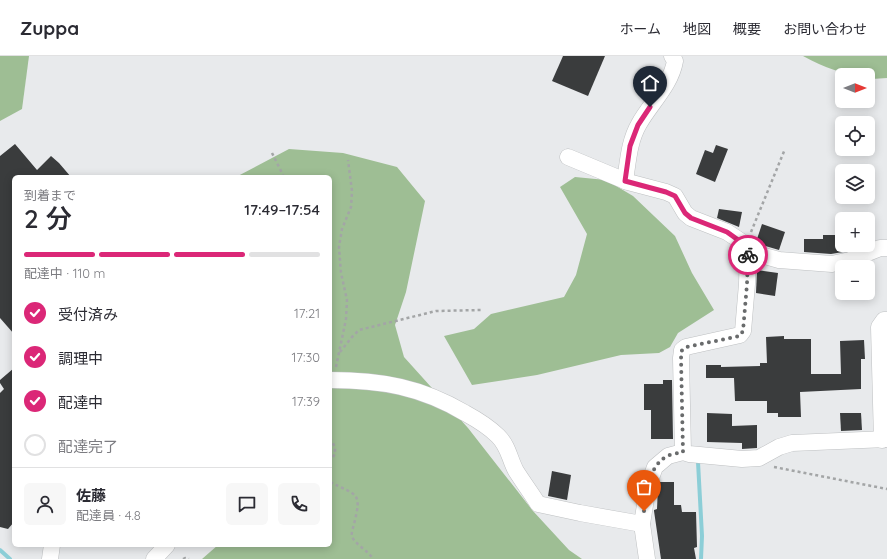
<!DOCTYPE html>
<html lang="ja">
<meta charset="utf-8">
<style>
:root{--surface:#fff;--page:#f7f7f7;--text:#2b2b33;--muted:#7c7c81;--line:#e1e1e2;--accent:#db2777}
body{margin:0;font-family:Quicksand,"Noto Sans JP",sans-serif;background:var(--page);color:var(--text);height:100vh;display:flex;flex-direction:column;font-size:15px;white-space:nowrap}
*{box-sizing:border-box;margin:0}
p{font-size:13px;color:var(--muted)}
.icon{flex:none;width:22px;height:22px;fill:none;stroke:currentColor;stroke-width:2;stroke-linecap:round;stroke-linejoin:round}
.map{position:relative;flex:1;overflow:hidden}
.panel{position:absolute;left:12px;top:119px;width:320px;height:372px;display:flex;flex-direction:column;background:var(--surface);border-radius:6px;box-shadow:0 2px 10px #0003}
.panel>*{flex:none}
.needle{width:26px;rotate:90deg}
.tools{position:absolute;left:835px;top:12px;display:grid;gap:8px}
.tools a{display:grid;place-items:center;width:40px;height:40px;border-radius:6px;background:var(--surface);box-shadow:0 2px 10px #0003;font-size:20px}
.pin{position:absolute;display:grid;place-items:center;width:34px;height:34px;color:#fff;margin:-41px -17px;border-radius:50% 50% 50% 0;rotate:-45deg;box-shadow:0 0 4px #0007}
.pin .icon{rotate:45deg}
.courier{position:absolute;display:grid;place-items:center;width:40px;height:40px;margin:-20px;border:3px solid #db2777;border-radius:50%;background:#fff;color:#222;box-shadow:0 1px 5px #0007}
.overview em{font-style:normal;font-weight:600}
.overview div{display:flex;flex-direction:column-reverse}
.overview{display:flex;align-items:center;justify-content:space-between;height:68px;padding:0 12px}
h1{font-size:26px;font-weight:600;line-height:30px}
.bar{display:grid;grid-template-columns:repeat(4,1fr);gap:6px 4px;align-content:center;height:48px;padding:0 12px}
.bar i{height:5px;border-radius:3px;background:var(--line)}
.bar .active{background:var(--accent)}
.bar p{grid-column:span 4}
.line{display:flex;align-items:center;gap:10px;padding:0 12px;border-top:1px solid var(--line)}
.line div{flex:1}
.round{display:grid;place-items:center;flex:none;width:42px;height:42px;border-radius:6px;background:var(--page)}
ol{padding:0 12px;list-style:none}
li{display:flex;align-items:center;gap:12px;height:44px}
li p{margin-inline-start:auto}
li .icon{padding:4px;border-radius:50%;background:var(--accent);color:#fff;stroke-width:4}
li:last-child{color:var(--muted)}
li i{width:22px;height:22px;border:2px solid var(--line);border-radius:50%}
header{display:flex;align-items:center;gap:24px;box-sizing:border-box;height:56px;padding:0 20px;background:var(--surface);border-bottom:1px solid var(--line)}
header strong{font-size:19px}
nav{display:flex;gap:22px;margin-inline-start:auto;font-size:14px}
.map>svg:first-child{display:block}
</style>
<header>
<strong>Zuppa</strong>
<nav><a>ホーム</a><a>地図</a><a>概要</a><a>お問い合わせ</a></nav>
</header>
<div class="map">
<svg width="887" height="503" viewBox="0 0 887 503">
<rect width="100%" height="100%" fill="#e8eaec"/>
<g fill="#9ebe94">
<polygon points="0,0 29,0 22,53 0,65"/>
<path d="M803 0H887V22L872 23H868V19C843 19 825 12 803 0Z"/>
<polygon points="289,93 343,97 397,111 425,145 406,236 395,269 404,301 468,372 533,455 569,494 582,503 202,503 218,489 330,489 330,121 236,121"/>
<polygon points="575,121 606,124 633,140 675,180 692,217 714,254 678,277 670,291 659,297 621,299 537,319 472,329 444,280 474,273 491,258 564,241 576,219 587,178 560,131"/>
</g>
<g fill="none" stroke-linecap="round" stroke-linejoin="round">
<g stroke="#8cced7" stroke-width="4">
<polyline points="700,404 698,406 702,480 701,503"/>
<polyline points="0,494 10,503"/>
</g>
</g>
<g fill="#3a3c3d">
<polygon points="563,0 605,0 588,40 552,25"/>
<polygon points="15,88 37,114 51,100 59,107 71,121 14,121 14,278 0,262 0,100"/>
<polygon points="716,89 728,93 715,126 696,118 705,94 713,97"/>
<polygon points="719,153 742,156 739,171 717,162"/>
<polygon points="762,168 785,176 779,194 759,188 756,186"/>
<polygon points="823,179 842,179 843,196 831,198 804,196 804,183 823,183"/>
<polygon points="757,214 778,217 775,240 756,237"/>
<polygon points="784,280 784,283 811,283 811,318 841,318 840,285 864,284 865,303 861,303 861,333 800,336 801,361 778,361 778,357 767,357 767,345 735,345 734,322 706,322 706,309 721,309 721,311 760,310 760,307 767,307 766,281"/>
<polygon points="14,312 14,466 8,473 0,471 0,337 4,333 0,327 0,324"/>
<polygon points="663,324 672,324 673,383 651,383 651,354 644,354 644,328 663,328"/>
<polygon points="707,357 732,358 732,370 757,369 757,392 742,393 742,387 707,386"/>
<polygon points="840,357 861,357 862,374 841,375"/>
<polygon points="552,415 571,419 567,444 548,440"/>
<polygon points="660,426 674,426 674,449 681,449 682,456 696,456 697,491 694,492 696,503 661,503 654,455 654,454 657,453 658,430"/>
</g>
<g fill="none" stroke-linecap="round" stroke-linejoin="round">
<g stroke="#bec0c2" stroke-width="17">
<g id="minor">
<polyline points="568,101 628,126 666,136 675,140 685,157 691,162 727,176 742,186 754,197 779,204 832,208 850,204 880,192 887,192"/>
<path d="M625 125C628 106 629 85 639 68 650 48 671 29 675 5L672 0"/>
<path d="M330 324C381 324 421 331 465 357 476 363 489 371 498 380 509 391 509 402 516 415 523 426 531 437 538 448L580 457 642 468"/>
<polyline points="882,384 879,271 884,264 887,264"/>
<polyline points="683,396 681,302 682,294 686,291 740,279 743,275 747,228 748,191"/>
<polyline points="50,503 52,489"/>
<polyline points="154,503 167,489"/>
<polyline points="647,503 642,468 648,430 655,411 668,400 683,396 689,398 742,403 759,402 779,391 792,387 887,383"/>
</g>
</g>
<g stroke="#a3a5a6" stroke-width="2.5" stroke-dasharray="3 3" stroke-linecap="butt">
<polyline points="272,97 284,121"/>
<polyline points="751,176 785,93"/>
<polyline points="340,296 352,281 359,274 436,255 481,254"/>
<polyline points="336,311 346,263 347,244 341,217 339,191 342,173 351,151 352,135 348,104"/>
<polyline points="330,382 335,391 335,398 330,405"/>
<polyline points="774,411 887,433"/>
<path d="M330 426C358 440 362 436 354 468 353 472 351 477 352 480 354 488 369 495 373 503"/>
<polyline points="183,503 185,502 189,503"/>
</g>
<use href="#minor" stroke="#fff" stroke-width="16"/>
</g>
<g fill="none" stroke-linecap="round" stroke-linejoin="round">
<path stroke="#696b6c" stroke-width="4" stroke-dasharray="0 7.2" d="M644 455C647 436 648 411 667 400 672 398 678 397 683 396L681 302 682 294 686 291 740 280 743 275 747 228 748 199"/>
<polyline stroke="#db2777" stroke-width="5" points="650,51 638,69 630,90 625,125 666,136 675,140 685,157 691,162 727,176 748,191 748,199"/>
</g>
</svg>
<div class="tools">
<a><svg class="needle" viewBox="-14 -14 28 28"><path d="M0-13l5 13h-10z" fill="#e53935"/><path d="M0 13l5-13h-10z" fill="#7c7c81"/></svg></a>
<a><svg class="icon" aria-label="locate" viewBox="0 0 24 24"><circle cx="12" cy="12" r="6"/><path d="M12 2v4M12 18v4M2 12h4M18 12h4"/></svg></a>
<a><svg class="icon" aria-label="layers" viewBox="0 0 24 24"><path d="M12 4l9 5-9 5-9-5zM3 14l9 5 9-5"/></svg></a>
<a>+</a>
<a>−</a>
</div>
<div class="pin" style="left:644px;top:455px;background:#ea580c"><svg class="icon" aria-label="bag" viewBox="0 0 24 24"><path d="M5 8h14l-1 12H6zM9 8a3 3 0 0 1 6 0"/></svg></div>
<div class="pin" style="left:650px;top:51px;background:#1f2937"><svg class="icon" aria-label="home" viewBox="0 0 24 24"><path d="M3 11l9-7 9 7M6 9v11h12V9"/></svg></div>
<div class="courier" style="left:748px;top:199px"><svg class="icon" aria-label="bike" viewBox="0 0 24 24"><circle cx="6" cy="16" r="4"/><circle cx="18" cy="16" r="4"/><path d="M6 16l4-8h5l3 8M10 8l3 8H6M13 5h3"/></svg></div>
<section class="panel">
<div class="overview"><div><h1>2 分</h1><p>到着まで</p></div><em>17:49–17:54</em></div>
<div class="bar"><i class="active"></i><i class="active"></i><i class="active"></i><i></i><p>配達中 · 110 m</p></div>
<ol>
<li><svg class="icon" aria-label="check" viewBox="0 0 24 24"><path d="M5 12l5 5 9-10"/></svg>受付済み<p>17:21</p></li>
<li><svg class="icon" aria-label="check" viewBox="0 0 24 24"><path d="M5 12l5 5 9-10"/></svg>調理中<p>17:30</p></li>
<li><svg class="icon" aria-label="check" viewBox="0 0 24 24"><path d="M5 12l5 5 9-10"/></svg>配達中<p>17:39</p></li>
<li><i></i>配達完了</li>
</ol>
<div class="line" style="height:72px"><a class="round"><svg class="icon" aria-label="person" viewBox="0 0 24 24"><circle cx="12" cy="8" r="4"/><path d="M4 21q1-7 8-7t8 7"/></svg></a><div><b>佐藤</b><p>配達員 · 4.8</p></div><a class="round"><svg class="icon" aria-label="chat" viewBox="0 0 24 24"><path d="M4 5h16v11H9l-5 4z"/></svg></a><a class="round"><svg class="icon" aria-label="phone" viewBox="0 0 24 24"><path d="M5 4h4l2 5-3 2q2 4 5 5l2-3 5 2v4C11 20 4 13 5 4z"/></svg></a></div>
</section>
</div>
